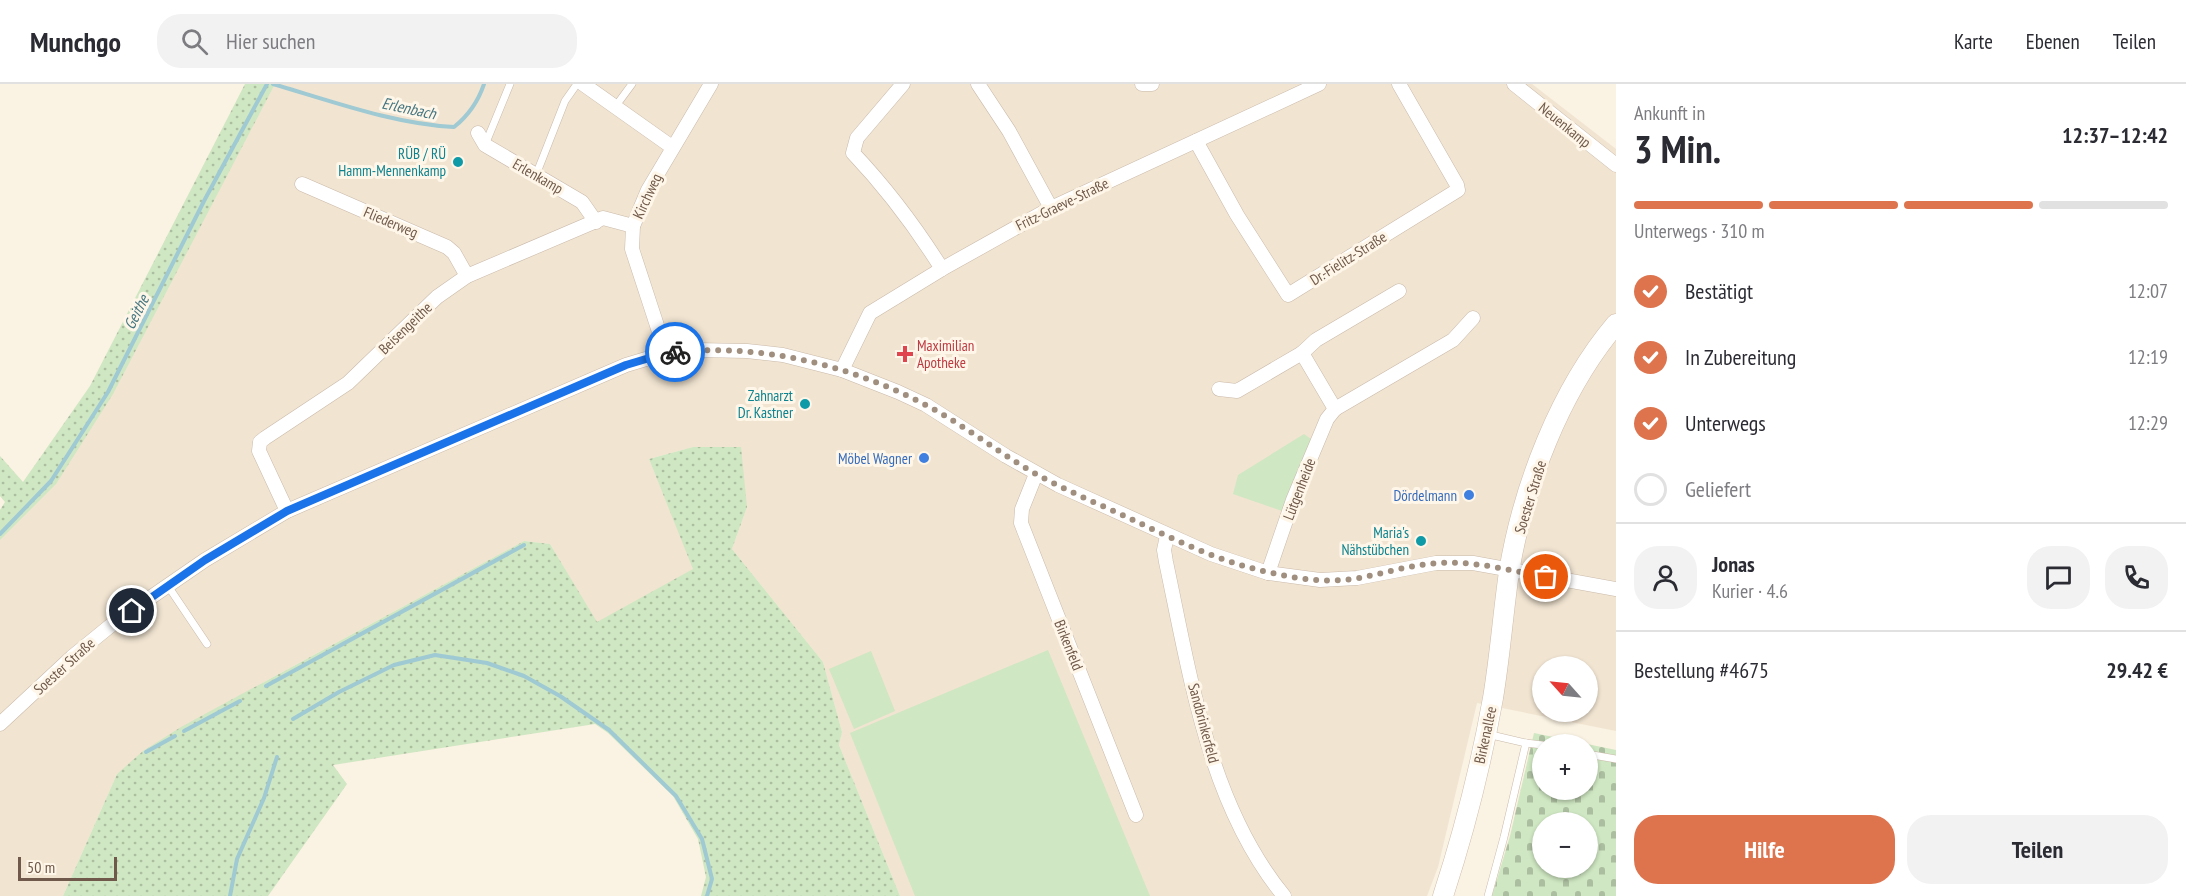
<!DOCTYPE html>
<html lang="de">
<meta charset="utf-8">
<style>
:root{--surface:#fff;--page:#f2f2f3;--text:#2b2b33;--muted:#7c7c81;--line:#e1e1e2;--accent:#dd744e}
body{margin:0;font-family:"PT Sans Narrow",sans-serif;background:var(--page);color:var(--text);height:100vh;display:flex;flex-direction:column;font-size:22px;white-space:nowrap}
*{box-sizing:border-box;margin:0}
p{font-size:20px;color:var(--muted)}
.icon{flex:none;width:33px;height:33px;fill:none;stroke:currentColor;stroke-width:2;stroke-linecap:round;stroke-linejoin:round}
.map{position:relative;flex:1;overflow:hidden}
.details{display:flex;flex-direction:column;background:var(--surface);width:570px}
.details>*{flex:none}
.needle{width:39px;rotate:297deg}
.controls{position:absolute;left:1532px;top:572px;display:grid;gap:12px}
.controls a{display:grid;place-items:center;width:66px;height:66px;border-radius:50%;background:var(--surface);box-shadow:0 2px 4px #0004;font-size:30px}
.scale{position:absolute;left:18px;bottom:15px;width:99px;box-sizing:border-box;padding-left:6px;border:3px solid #70594a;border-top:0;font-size:16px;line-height:21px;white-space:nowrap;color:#70594a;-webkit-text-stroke:4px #fef6e8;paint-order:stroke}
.pin{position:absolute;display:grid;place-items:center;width:51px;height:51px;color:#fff;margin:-26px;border:3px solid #fff;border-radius:50%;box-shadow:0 2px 6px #0007}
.courier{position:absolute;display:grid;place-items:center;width:60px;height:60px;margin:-30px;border:4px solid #1a73e8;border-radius:50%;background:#fff;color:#222;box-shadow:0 2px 8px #0007}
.summary em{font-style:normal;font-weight:700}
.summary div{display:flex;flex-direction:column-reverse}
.summary{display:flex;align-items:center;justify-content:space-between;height:102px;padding:0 18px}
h1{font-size:39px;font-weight:700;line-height:45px}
.bar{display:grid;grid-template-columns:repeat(4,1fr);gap:9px 6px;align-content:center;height:72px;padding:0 18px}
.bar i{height:8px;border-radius:4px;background:var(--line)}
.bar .active{background:var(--accent)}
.bar p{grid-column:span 4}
.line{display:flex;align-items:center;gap:15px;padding:0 18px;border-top:2px solid var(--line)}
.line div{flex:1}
.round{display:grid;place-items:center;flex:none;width:63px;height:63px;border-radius:24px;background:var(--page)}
ol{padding:0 18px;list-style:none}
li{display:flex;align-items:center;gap:18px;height:66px}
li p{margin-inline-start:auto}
li .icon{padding:6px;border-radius:50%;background:var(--accent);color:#fff;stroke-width:4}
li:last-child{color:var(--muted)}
li i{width:33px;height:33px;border:3px solid var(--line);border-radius:50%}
.action{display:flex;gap:12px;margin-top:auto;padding:12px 18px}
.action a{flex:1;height:69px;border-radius:24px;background:var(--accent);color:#fff;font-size:24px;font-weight:700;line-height:69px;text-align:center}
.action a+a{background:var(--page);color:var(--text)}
header{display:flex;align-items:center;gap:36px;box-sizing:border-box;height:84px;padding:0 30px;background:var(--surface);border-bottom:2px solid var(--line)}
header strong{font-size:28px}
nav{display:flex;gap:33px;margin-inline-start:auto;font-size:21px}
.search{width:420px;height:54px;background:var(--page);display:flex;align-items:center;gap:15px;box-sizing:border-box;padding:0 21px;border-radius:24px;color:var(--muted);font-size:22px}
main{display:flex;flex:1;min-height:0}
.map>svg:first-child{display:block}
</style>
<header>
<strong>Munchgo</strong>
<div class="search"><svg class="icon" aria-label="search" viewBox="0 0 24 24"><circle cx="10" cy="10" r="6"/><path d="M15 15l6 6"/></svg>Hier suchen</div>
<nav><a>Karte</a><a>Ebenen</a><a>Teilen</a></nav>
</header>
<main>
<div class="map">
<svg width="1616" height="812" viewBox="0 0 1616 812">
<defs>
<pattern id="grass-dots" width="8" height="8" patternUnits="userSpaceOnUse" patternTransform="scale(1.5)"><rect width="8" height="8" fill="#cfe7c2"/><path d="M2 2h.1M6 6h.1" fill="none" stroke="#acbea0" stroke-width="1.8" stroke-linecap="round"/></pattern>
<pattern id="cemetery-stones" width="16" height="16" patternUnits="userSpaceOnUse" patternTransform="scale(1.5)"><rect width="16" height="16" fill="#cfe7c2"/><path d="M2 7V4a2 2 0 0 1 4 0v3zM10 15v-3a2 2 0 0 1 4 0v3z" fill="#acbea0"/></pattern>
</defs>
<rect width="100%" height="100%" fill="#faf2e2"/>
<path fill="#f1e4d1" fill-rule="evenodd" d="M275 0H1532L1616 65V647L1477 619 1438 783 1427 812H900L839 661 842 648 823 578 732 465 747 423 693 363 649 375 694 485 597 539 550 460 524 457 264 598 117 690 63 812H0V456L248 50ZM1542 582H1587V627H1542Z"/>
<g fill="url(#grass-dots)">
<polygon points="245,0 275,0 113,310 56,400 0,456 0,426 5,418 0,412 0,372 23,398 90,302"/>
<polygon points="693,363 741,363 747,423 732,465 823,578 842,648 839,661 900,812 701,812 706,793 698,755 673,712 608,649 595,640 333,681 347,700 268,812 63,812 117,690 143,667 181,643 524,457 550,460 597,538 693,485 649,375"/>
</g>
<path fill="url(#cemetery-stones)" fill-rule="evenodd" d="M1534 649 1616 666V812H1492L1510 752ZM1542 660H1587V705H1542ZM1542 738H1587V783H1542Z"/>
<g fill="#cfe7c2">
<polygon points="1304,350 1311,355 1282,427 1233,410 1238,391"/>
<polygon points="1048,566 1150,812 915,812 850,649"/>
<polygon points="871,567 895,627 854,645 829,585"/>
</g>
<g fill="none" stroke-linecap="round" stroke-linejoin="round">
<g stroke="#9fc9d3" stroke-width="4">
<path d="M273 0C331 17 394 40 454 43 469 31 478 18 484 0"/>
<polyline points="0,450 51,397 108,308 204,117 267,0"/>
<polyline points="266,602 524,461"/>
<polyline points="293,635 339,608 394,581 435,571 487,579 524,592 560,612 609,646 676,712 702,755 712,795 707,812"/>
<polyline points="184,647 240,617"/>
<polyline points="146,668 175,652"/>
<polyline points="230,812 237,775 264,714 277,673"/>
</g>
<g stroke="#cabaaa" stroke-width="8">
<g id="service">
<polyline points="615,23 632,0"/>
<polyline points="485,61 510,0"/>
<polyline points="536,91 565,17 577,0"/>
<polyline points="168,502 207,560"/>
<polyline points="1487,650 1526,659 1504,753 1488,812"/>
<polyline points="1526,659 1542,661"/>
<polyline points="1587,670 1616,675"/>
</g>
</g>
<g stroke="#cabaaa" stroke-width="15">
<g id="minor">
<polyline points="583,0 672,63"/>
<path d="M903 0 857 54 853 69C889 107 915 142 942 185"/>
<polyline points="978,0 1009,47 1051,124"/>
<polyline points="1142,0 1152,0"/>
<polyline points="1514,0 1616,81"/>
<polyline points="478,49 485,61 582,118 596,138"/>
<polyline points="1196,57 1237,131 1288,211 1458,106 1457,101 1399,0"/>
<polyline points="302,100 447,163 454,169 467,192"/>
<polyline points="666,269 632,165 633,142 648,106 711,0"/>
<polyline points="842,286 870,229 942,185 1051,124 1319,0"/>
<polyline points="1219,305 1237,307 1302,269"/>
<polyline points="1335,325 1453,256 1473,234"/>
<polyline points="1036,390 1022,425 1021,439 1136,731"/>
<polyline points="287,427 259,367 260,358 265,354 348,299 437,213 467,192 603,134 633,142"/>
<path d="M1167 452 1164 466 1166 478C1190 591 1209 721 1284 812"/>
<polyline points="1268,489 1293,416 1327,335 1335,325 1302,269 1316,256 1399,207"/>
<polyline points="0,640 72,573 115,538 205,476 287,427 626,281 666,269 697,266 747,267 783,271 842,286 898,308 926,321 1006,372 1058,401 1211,470 1268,489 1320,496 1357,494 1436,479 1473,479 1616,505"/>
</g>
</g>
<g stroke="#cfbcaa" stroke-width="21">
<path id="secondary" d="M1443 812C1464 748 1481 681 1493 614 1500 572 1503 530 1509 488 1523 403 1560 306 1616 240"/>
</g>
<use href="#service" stroke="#fff" stroke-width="7"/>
<use href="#minor" stroke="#fff" stroke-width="14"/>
<use href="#secondary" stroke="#fff" stroke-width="20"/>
</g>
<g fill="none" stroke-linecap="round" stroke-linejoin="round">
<path stroke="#a08f7f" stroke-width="6" stroke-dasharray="0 10.8" d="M675 268C768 259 862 284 942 330 974 349 1004 372 1036 390 1067 407 1101 421 1133 436 1169 453 1206 471 1244 482 1281 492 1321 501 1359 494 1386 489 1413 480 1441 479 1477 477 1512 487 1546 493"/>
<polyline stroke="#1a73e8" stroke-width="8" points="132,527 205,476 287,427 626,281 666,269 675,268"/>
</g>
<g fill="#0f9aa8" stroke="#fef6e8" stroke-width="2">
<circle cx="458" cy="78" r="6"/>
<circle cx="805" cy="320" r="6"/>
<circle cx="1421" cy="457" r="6"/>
</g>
<path fill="#e0444e" stroke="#fef6e8" stroke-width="2" d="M902 261h6v6h6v6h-6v6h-6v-6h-6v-6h6z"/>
<g fill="#3f7fe0" stroke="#fef6e8" stroke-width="2">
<circle cx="924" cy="374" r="6"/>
<circle cx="1469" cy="411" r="6"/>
</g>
<g text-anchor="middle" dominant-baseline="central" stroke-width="6" stroke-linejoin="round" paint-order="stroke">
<g font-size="15" fill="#70594a" stroke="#fef6e8">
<text transform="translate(1565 41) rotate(39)">Neuenkamp</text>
<text transform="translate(538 92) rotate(30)">Erlenkamp</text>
<text transform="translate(647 112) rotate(-65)">Kirchweg</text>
<text transform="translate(1062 120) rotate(-26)">Fritz-Graeve-Straße</text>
<text transform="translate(391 138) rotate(23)">Fliederweg</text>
<text transform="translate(1348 174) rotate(-32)">Dr.-Fielitz-Straße</text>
<text transform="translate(405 244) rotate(-44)">Beisengeithe</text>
<text transform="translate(1299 405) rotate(-69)">Lütgenheide</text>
<text transform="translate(1530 413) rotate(-73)">Soester Straße</text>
<text transform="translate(1069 561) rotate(68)">Birkenfeld</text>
<text transform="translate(64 582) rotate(-42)">Soester Straße</text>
<text transform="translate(1204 639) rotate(75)">Sandbrinkerfeld</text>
<text transform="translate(1485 651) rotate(-78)">Birkenallee</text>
</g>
<g font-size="15" fill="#0d838f" stroke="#fef6e8" text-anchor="end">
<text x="446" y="69">RÜB / RÜ<tspan x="446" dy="17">Hamm-Mennenkamp</tspan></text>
<text x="793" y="311">Zahnarzt<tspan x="793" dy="17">Dr. Kastner</tspan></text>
<text x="1409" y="448">Maria's<tspan x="1409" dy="17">Nähstübchen</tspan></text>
</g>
<g font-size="15" fill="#be3a42" stroke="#fef6e8" text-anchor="start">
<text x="917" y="261">Maximilian<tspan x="917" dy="17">Apotheke</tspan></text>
</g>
<g font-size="15" fill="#366cbe" stroke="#fef6e8" text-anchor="end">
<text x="912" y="374">Möbel Wagner</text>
<text x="1457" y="411">Dördelmann</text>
</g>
<g font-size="16" font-style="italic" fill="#467682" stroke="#fef6e8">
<text transform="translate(409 24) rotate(12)">Erlenbach</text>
<text transform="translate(136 228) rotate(-63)">Geithe</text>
</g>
</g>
</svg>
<div class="controls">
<a><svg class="needle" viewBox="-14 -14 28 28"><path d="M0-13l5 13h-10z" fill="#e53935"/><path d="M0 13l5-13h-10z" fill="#7c7c81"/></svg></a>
<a>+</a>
<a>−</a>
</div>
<div class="scale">50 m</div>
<div class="pin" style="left:1546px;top:493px;background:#ea580c"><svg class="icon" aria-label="bag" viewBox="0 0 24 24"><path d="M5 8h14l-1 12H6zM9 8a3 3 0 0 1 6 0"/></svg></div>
<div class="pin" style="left:132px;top:527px;background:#1f2937"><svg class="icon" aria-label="home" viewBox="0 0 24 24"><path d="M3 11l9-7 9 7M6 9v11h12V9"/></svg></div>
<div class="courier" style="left:675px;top:268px"><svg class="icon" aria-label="bike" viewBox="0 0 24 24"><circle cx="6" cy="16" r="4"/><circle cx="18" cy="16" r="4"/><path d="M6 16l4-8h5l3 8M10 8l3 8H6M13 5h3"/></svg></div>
</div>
<section class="details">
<div class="summary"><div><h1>3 Min.</h1><p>Ankunft in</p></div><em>12:37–12:42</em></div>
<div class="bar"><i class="active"></i><i class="active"></i><i class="active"></i><i></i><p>Unterwegs · 310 m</p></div>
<ol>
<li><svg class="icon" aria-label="check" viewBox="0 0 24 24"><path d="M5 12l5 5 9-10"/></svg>Bestätigt<p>12:07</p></li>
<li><svg class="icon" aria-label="check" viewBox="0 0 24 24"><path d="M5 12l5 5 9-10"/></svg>In Zubereitung<p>12:19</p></li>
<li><svg class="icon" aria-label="check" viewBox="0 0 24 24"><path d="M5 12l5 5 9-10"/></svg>Unterwegs<p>12:29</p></li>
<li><i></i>Geliefert</li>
</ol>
<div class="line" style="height:108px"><a class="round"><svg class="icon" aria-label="person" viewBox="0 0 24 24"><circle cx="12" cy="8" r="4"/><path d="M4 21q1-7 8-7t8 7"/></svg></a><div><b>Jonas</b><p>Kurier · 4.6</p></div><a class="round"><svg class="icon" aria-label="chat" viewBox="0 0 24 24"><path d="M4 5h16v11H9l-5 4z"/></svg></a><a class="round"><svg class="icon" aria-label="phone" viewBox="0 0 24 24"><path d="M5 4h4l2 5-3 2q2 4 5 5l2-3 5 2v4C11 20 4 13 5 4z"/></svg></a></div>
<div class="line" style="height:78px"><div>Bestellung #4675</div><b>29.42 €</b></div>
<div class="action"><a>Hilfe</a><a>Teilen</a></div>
</section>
</main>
